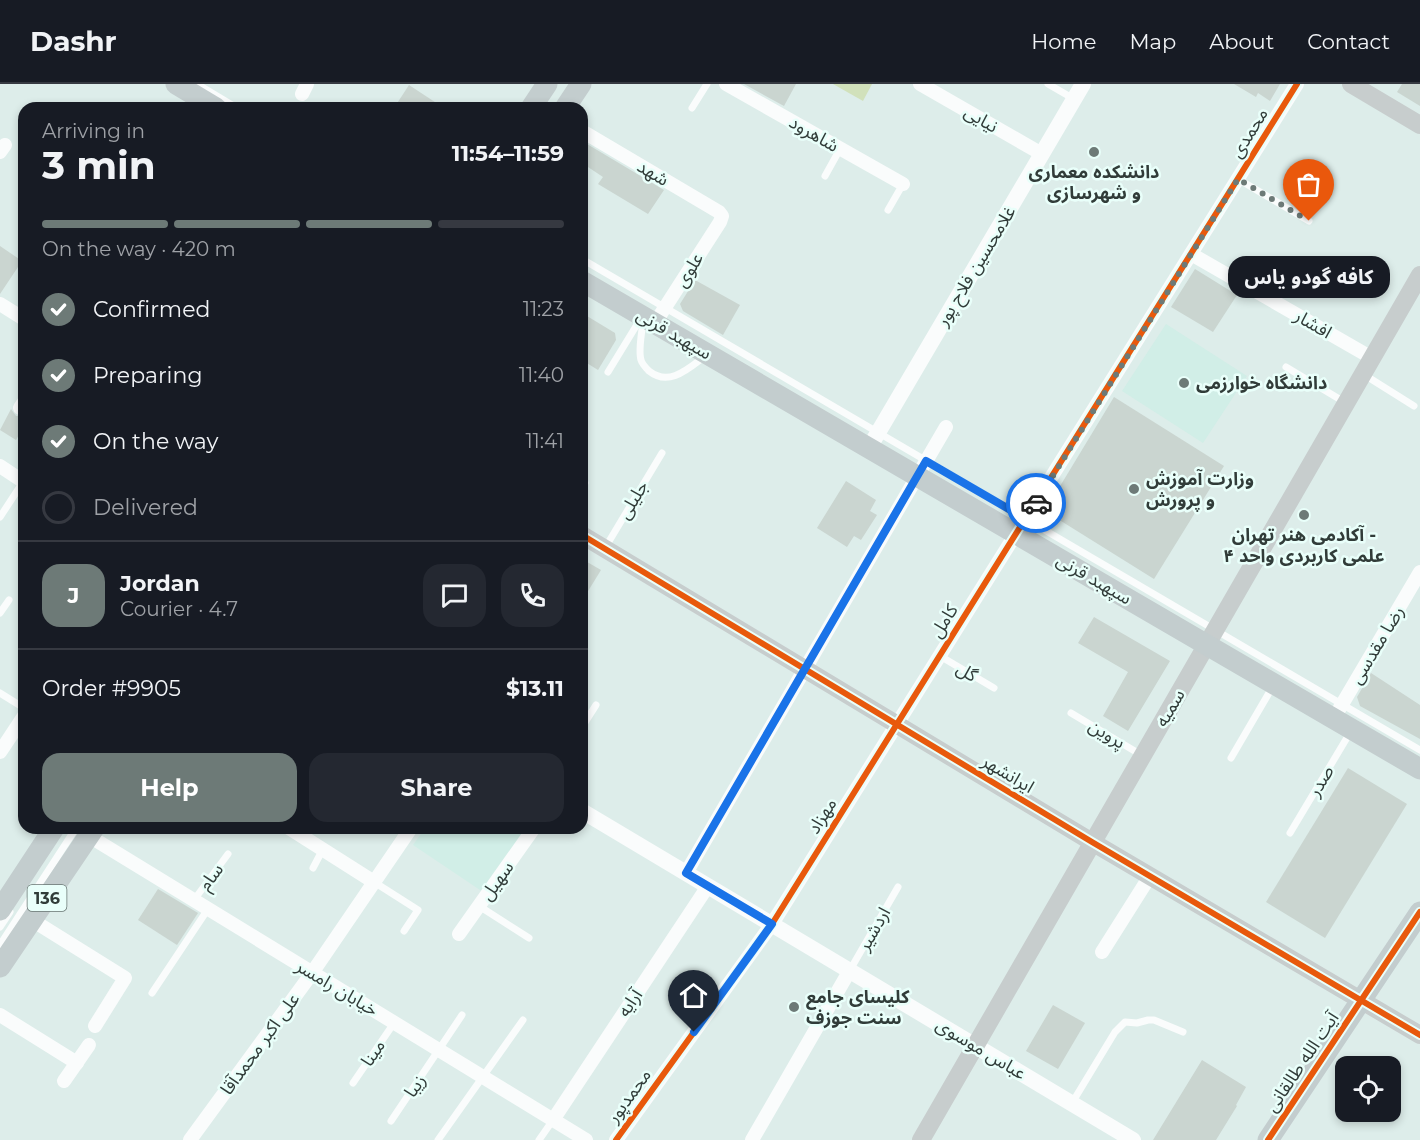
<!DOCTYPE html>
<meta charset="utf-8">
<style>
:root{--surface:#171b24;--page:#242831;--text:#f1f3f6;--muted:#9ea1a6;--line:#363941;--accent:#6d7a77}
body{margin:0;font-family:Montserrat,"Noto Sans Arabic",sans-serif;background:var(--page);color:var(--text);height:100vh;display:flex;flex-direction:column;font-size:22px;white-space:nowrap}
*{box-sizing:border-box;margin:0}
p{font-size:20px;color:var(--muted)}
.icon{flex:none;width:33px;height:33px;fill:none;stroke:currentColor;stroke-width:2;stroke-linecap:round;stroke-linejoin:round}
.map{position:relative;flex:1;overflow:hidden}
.drawer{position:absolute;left:18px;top:18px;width:570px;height:732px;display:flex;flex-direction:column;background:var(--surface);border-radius:18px;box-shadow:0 3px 9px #0003}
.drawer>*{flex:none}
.fabs{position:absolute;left:1335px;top:972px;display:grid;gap:12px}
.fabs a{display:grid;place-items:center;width:66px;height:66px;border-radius:12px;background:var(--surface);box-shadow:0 3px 9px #0003;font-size:30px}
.pin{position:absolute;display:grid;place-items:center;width:51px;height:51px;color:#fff;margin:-62px -26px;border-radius:50% 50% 50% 0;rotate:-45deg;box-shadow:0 0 6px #0007}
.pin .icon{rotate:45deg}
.courier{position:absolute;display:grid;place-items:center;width:60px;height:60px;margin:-30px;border:4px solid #1a73e8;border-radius:50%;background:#fff;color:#222;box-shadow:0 2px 8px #0007}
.bubble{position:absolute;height:42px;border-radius:18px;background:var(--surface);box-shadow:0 3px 9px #0003;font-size:20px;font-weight:700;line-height:42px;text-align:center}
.head em{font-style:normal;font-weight:700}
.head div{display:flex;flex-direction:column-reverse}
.head{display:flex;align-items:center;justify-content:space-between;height:102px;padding:0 24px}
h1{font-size:39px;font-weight:700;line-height:45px}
.bar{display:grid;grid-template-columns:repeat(4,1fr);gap:9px 6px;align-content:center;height:72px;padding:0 24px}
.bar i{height:8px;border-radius:4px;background:var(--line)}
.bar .active{background:var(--accent)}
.bar p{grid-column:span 4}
.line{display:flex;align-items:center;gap:15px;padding:0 24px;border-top:2px solid var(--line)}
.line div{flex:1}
.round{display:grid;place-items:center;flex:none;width:63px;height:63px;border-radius:18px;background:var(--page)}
ol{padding:0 24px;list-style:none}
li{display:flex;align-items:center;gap:18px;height:66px}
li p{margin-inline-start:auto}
li .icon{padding:6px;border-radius:50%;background:var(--accent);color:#fff;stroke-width:4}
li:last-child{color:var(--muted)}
li i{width:33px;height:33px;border:3px solid var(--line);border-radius:50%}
.primary-button{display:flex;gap:12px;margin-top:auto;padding:12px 24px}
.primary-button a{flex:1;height:69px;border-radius:18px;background:var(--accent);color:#fff;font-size:24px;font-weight:700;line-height:69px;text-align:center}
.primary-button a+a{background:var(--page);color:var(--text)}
header{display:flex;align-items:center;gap:36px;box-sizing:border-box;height:84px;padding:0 30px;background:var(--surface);border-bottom:2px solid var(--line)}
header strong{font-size:28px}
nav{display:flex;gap:33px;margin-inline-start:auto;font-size:21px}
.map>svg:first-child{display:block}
</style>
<header>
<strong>Dashr</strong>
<nav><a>Home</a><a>Map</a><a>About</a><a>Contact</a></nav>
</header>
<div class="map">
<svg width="1420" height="1056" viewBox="0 0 1420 1056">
<rect width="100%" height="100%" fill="#ddedea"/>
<g fill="#d1eee7">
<polygon points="1166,240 1247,292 1203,359 1122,307"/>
<polygon points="425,744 526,744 483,808 413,761"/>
</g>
<polygon fill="#d1e1bb" points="833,0 872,0 863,17"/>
<g fill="#cad5d0">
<polygon points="744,0 796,0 784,22"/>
<polygon points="1234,0 1280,0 1270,17 1258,9 1256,13"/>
<polygon points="1402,0 1420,0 1420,22 1397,8"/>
<polygon points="409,1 444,24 394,24"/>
<polygon points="582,57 664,106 648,130 598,100 603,93 582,79"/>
<polygon points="0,162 22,177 0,210"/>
<polygon points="1195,185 1237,211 1213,248 1171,223"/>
<polygon points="695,196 740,221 723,251 683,227 680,220"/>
<polygon points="582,229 615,249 616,256 598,286 582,276"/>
<polygon points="1114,313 1224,382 1154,495 1045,427"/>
<polygon points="11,325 16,332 24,332 24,342 16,356 0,346"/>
<polygon points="846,397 876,416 870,427 877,431 861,456 854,452 847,463 817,444"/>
<polygon points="582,475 601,486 582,517"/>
<polygon points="1094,533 1170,577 1128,647 1103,632 1128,588 1078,559"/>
<polygon points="1371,589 1420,621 1420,655 1360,622 1357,613"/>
<polygon points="1348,684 1407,720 1325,854 1266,818"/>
<polygon points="158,805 198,829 177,861 138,836"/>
<polygon points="1053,921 1085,939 1058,985 1026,967"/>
<polygon points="1202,976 1246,1003 1236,1021 1237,1022 1216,1056 1153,1056"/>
</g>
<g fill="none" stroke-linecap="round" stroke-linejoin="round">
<g stroke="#fafcfc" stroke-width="7">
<polyline points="197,0 237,24"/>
<polyline points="1048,0 1074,15"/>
<polyline points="692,24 707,0"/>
<polyline points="825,92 840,65"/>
<polyline points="1238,95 1309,137"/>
<polyline points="888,126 903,100"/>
<polyline points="582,175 1420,666"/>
<path d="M643 238C642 248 638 266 641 276 642 280 646 284 649 287 669 303 688 285 704 273"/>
<polyline points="1286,283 1346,319"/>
<polyline points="608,288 641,234"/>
<polyline points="1363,290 1414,322"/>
<polyline points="582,404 585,399"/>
<polyline points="0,433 23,398"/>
<polyline points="605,464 662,369"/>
<polyline points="0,529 9,516"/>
<polyline points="940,572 994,604"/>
<polyline points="0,609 24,624"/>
<polyline points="1071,629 1143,672"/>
<polyline points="582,643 596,621"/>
<polyline points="1231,674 1273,602"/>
<polyline points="237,745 238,744"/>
<polyline points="1290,749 1351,647"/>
<polyline points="313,784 323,765"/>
<polyline points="374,798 418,826 404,847"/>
<polyline points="194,816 228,770"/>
<polyline points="479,822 529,854"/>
<polyline points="0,843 10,828"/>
<polyline points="0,861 76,744"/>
<polyline points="850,886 898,803"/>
<polyline points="152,909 208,825"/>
<polyline points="353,999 394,939"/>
<polyline points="1072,1019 1115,948 1125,938 1137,939 1148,936 1154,936 1183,948"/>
<polyline points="391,1037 462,931"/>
<polyline points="438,1056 523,936"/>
<polyline points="539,1056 553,1036"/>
</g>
<g stroke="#fafcfc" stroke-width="14">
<polyline points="726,0 903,100"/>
<polyline points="920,0 1042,70"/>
<polyline points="302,10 307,0"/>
<polyline points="582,47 719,128 722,132 720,138 655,239"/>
<polyline points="0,68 5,61"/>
<polyline points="1191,170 1372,274"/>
<polyline points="0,220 24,235"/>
<polyline points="20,324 24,318"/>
<polyline points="0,382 24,398"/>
<polyline points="1334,634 1420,488"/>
<polyline points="0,668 24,632"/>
<polyline points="289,744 374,798"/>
<polyline points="89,752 586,1056"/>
<polyline points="686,789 946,343"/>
<polyline points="32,836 125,894 95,942"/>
<polyline points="459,850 534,744"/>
<polyline points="1102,868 1150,792"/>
<polyline points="0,931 77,979"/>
<polyline points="64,997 89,961"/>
<polyline points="553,1036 708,802"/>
<polyline points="190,1056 312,889 411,744"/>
<polyline points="616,1056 772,840 1297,0"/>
<polyline points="752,1056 850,886"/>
</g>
<g stroke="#fafcfc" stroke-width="16">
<polyline points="869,364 1083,0"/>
<polyline points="582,727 1133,1056"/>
</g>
<g stroke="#c7cdcd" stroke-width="18">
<polyline points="1351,0 1420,41"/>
<polyline points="582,451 1092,758 1420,951"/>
<polyline points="921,1056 1420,191"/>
</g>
<g stroke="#c3cdce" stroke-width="21">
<polyline points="176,0 216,24"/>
<polyline points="531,24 547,0"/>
<polyline points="565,24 581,0"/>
<polyline points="582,197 1420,685"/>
<polyline points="0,826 54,744"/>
<polyline points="0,883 94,744"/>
<polyline points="1268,1056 1420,828"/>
</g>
<g stroke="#e9fffa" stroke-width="10">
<g id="cycleway">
<polyline points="582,451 1092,758 1420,951"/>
<polyline points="616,1056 772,840 1297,0"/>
<polyline points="1268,1056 1420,828"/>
</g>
</g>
<use href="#cycleway" stroke="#e8590c" stroke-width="6"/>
</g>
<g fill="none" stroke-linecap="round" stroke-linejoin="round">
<polyline stroke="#6d7a77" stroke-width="6" stroke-dasharray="0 10.8" points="1036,419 1238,95 1309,137"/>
<polyline stroke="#1a73e8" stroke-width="8" points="694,948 772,840 686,789 926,377 1026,435 1036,419"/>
</g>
<g fill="#6d7a77" stroke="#e9fffa" stroke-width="2">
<circle cx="1094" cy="68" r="6"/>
<circle cx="1184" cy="299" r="6"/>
<circle cx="1134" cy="405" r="6"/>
<circle cx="1304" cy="431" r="6"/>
<circle cx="794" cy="923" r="6"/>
</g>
<g text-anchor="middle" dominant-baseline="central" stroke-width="5" stroke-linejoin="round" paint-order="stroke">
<rect fill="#e9fffa" stroke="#687673" stroke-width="1.5" x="27.5" y="801" width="39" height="26" rx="4.5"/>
<g font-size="16" font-weight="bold" fill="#313c39">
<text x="47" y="814">136</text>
</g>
<g font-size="18" fill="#313c39" stroke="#e9fffa">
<text transform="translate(981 35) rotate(30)">نیایی</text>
<text transform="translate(1249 49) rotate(-58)">محمدی</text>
<text transform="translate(814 50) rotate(30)">شاهرود</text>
<text transform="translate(653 89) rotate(31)">شهد</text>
<text transform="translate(976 182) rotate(-59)">غلامحسین فلاح‌ پور</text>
<text transform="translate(689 186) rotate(-58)">علوی</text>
<text transform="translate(1313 240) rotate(30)">افشار</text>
<text transform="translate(674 250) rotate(30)">سپهبد قرنی</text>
<text transform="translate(633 416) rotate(-59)">جلیلی</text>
<text transform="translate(1094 495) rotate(30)">سپهبد قرنی</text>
<text transform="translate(944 537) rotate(-58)">کامل</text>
<text transform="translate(1377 561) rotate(-59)">رضا مقدسی</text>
<text transform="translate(967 588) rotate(31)">گل</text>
<text transform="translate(1170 624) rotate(-60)">سمیه</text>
<text transform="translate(1107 650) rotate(31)">پروین</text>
<text transform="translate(1008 690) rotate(31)">ایرانشهر</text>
<text transform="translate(1321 697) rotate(-59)">صدر</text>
<text transform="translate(822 732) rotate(-58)">مهزاد</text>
<text transform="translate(211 793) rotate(-54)">سام</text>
<text transform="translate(497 797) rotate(-55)">سهیل</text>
<text transform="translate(874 845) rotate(-60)">اردشیر</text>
<text transform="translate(337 904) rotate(31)">خیابان رامسر</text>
<text transform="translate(630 919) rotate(-56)">آرایه</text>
<text transform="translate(260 960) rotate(-54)">علی اکبر محمدآقا</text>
<text transform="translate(981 965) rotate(31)">عباس موسوی</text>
<text transform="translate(373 969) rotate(-56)">مینا</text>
<text transform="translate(1302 978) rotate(-56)">آیت الله طالقانی</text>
<text transform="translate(415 1002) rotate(-56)">زیبا</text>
<text transform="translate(629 1012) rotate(-54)">محمدپور</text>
</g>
<g font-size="18" font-weight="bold" fill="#313c39" stroke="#e9fffa" text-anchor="start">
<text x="1094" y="88" text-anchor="middle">دانشکده معماری<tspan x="1094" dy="21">و شهرسازی</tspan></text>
<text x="1196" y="299">دانشگاه خوارزمی</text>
<text x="1146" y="395">وزارت آموزش<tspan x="1146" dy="21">و پرورش</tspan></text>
<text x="1304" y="451" text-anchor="middle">آکادمی هنر تهران -<tspan x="1304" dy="21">علمی کاربردی واحد ۴</tspan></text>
<text x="806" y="913">کلیسای جامع<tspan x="806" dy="21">سنت جوزف</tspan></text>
</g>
</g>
</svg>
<div class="fabs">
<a><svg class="icon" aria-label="locate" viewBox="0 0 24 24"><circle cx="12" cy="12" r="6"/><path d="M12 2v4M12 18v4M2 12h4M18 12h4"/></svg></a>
</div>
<div class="pin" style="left:1309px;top:137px;background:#ea580c"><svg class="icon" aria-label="bag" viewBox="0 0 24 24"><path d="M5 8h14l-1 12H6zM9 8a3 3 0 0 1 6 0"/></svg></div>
<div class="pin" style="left:694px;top:948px;background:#1f2937"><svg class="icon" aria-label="home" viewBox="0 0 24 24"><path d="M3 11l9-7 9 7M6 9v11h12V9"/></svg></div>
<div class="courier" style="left:1036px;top:419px"><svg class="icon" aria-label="car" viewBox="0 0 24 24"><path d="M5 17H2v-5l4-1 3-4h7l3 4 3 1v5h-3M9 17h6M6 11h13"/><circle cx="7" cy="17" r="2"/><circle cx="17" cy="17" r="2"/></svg></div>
<div class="bubble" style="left:1228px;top:172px;width:162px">کافه گودو یاس</div>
<section class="drawer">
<div class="head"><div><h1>3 min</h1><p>Arriving in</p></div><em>11:54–11:59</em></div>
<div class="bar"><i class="active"></i><i class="active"></i><i class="active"></i><i></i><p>On the way · 420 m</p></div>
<ol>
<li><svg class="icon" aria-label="check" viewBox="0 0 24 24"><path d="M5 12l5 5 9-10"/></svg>Confirmed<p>11:23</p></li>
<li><svg class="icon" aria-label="check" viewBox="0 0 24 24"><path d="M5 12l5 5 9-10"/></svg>Preparing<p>11:40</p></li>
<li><svg class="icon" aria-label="check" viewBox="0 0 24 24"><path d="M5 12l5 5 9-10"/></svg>On the way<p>11:41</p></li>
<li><i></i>Delivered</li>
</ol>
<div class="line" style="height:108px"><b class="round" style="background:var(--accent);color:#fff">J</b><div><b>Jordan</b><p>Courier · 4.7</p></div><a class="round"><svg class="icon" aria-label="chat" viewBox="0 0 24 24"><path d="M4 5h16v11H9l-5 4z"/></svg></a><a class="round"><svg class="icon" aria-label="phone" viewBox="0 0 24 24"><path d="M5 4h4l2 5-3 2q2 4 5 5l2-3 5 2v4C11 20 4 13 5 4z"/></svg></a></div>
<div class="line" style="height:78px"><div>Order #9905</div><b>$13.11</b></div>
<div class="primary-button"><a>Help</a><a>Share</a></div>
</section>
</div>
